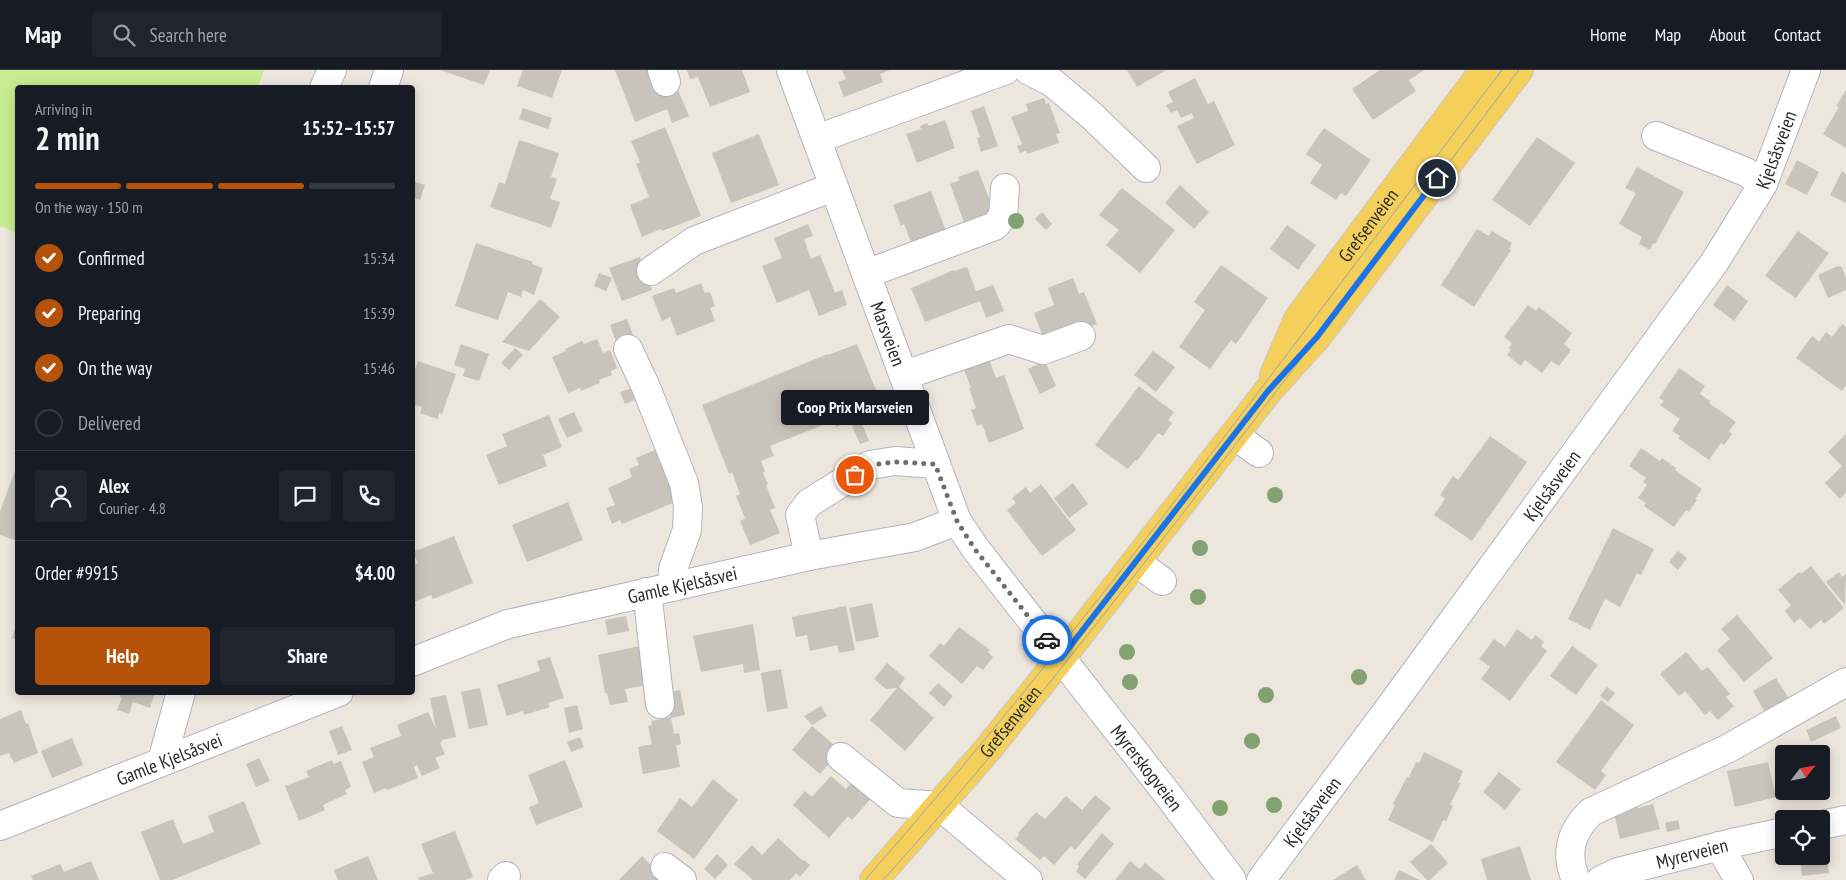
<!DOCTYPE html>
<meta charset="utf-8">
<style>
:root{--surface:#171b24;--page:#20242c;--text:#f1f3f6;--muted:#9ea1a6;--line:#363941;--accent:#b45309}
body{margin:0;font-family:"PT Sans Narrow",sans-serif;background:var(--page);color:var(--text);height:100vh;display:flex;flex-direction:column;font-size:19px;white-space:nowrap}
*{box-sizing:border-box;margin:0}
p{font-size:16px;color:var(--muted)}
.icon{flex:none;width:28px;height:28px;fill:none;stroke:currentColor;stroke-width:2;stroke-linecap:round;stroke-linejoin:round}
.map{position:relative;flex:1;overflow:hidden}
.panel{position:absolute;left:15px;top:15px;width:400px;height:610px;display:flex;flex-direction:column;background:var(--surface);border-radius:5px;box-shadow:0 2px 12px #0003}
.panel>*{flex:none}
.needle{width:32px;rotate:58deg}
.controls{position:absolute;left:1775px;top:675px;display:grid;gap:10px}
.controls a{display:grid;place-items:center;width:55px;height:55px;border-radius:5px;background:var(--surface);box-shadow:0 2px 12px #0003;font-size:25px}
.pin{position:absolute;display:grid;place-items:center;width:42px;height:42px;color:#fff;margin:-21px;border:2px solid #fff;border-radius:50%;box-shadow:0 1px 5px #0007}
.courier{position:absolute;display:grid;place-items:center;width:50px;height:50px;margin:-25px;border:4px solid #1a73e8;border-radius:50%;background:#fff;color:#222;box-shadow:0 1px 6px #0007}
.bubble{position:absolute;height:35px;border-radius:5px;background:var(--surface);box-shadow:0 2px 12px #0003;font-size:16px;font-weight:800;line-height:35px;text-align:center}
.headline em{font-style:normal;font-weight:800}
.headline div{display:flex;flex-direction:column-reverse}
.headline{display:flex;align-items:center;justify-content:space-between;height:85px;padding:0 20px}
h1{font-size:32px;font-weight:800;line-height:38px}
.bar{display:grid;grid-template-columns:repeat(4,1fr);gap:8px 5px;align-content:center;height:60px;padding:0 20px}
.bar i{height:6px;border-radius:4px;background:var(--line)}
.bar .selected{background:var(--accent)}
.bar p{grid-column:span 4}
.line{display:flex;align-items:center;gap:12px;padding:0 20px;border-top:1px solid var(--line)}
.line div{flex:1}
.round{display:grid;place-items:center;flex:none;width:52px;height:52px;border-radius:5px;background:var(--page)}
ol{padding:0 20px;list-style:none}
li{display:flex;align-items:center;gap:15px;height:55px}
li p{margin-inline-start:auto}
li .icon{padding:5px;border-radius:50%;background:var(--accent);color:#fff;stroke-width:4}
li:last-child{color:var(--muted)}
li i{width:28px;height:28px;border:2px solid var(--line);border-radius:50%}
.primary-button{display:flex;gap:10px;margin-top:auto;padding:10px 20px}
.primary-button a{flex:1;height:58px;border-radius:5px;background:var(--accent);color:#fff;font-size:20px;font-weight:800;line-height:58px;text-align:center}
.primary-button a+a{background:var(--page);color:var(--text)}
header{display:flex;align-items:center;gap:30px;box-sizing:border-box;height:70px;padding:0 25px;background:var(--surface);border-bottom:1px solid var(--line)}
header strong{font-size:24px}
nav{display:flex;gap:28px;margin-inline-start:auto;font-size:18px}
.search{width:350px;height:45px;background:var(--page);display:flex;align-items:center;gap:12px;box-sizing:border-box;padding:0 18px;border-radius:5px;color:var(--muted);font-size:19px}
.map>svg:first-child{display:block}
</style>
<header>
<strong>Map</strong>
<div class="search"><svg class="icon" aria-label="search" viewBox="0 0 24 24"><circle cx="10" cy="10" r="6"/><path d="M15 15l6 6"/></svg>Search here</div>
<nav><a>Home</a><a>Map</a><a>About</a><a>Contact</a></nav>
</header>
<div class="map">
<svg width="1846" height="810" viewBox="0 0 1846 810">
<rect width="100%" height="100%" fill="#ede6dd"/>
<polygon fill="#c7ed93" points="0,0 264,0 258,17 18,18 17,163 0,156"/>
<g fill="#c9c4bb">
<polygon points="440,0 490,0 484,15"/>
<polygon points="523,0 562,0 552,28 517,16"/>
<polygon points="615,0 657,0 676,15 689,46 672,53 667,39 635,52"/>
<polygon points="687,0 742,0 750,22 710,37 698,7 690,9"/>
<polygon points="842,0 890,0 880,4 883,12 844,27 838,12 846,9"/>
<polygon points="1127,0 1166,0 1137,17"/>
<polygon points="1380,0 1424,0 1409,10 1416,21 1373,50 1352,19"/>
<polygon points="1195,8 1208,34 1214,31 1235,75 1197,94 1177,56 1194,48 1192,43 1181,48 1177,40 1171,43 1166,35 1173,32 1168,22"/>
<polygon points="1846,20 1846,78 1823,64 1839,37 1836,36"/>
<polygon points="1044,28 1046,34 1049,33 1060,63 1056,64 1059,73 1027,84 1026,81 1020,83 1017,76 1022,74 1011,47 1028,41 1026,34"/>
<polygon points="984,36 998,76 981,82 977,68 980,67 971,41"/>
<polygon points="523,38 552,48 548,59 519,49"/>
<polygon points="945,50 955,78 917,93 906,64 921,59 920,56 927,53 929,56"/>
<polygon points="665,57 701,146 662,161 661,159 642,167 630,135 649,127 636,94 640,92 631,71"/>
<polygon points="1324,58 1371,90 1346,126 1341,123 1336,130 1310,113 1322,95 1306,84"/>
<polygon points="759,64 779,115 731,133 712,83"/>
<polygon points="1537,67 1575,93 1530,156 1492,130"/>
<polygon points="519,70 559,83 551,107 557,109 550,129 560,132 551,158 490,137 499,112 505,114"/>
<polygon points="1797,90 1819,102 1807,125 1785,114"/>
<polygon points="1637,97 1684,122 1655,174 1653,173 1650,180 1639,174 1642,167 1619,154 1636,123 1625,118"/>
<polygon points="978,100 995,144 965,155 950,114 960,110 958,107"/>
<polygon points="1842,101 1846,104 1846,133 1830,125"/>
<polygon points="412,111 425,115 420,130 412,127"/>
<polygon points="1180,115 1209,142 1194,159 1165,133"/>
<polygon points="1122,118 1175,160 1140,203 1106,175 1119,160 1099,145"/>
<polygon points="931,121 947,164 913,177 904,154 901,156 893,135"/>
<polygon points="1042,142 1052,154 1046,160 1035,149"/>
<polygon points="808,154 813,166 804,169 811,189 820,185 835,223 842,220 847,235 819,246 809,220 777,233 762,196 782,188 774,168"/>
<polygon points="1287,155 1316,175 1298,200 1270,179"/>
<polygon points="1477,159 1489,166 1492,161 1512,173 1509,179 1511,180 1474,237 1441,215"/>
<polygon points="1798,161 1829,183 1796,228 1765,206"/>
<polygon points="476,173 533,192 532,194 543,198 534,225 523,220 521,227 508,222 498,250 455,236"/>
<polygon points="640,187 652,220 622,231 609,198"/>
<polygon points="1221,195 1268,228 1236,274 1231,270 1210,299 1179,277 1205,240 1194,232"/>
<polygon points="1838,196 1842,197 1846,208 1846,220 1828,228 1818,205"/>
<polygon points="967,197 976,221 993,215 1004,241 986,248 980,231 925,252 911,218 954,200 954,201"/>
<polygon points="599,203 612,208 606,221 594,216"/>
<polygon points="1073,208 1079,224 1084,222 1097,254 1046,275 1034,243 1054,235 1048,218"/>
<polygon points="701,213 705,223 710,222 715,236 710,238 715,251 677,266 670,247 662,251 652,226 674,218 676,223"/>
<polygon points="1727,215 1748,231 1734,251 1713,235"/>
<polygon points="540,229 560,247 529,281 502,272"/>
<polygon points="1528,235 1536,241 1539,237 1572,263 1564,274 1571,280 1559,296 1551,291 1542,303 1525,290 1521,296 1507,285 1511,280 1509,278 1512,273 1504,267"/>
<polygon points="627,249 636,273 619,280 610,255"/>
<polygon points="1842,254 1846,257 1846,316 1842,321 1796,288 1812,266 1819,272 1826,262 1832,267"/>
<polygon points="597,269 603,283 610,280 617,298 611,301 612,305 599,310 600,313 581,321 580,318 568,323 552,287 566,281 565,279 582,271 584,274"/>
<polygon points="461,274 489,284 479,311 463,306 465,299 454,295"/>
<polygon points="857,274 881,332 850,344 852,349 859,346 869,371 860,374 850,351 836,357 833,351 770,376 774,386 761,391 765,401 763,403 768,414 766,415 775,438 770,440 780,463 750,475 740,451 745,448 736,426 740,424 732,402 729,404 702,335 828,284 828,285"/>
<polygon points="515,278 523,285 509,300 501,293"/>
<polygon points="1153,281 1175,297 1156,322 1134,305"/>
<polygon points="988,287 996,308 1004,305 1024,359 989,373 982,354 977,356 971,340 976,338 969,318 971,318 963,297"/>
<polygon points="418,291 456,304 442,344 439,343 438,349 420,343 422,337 412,334 412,308"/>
<polygon points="1045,291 1056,316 1040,324 1028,299"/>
<polygon points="1679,298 1705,316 1700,324 1710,331 1709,333 1736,352 1729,361 1732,364 1724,375 1721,373 1709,390 1678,368 1680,366 1672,361 1680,349 1660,335 1664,331 1659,328"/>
<polygon points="637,316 642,327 625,334 620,322"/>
<polygon points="1139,316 1174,342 1168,350 1172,353 1163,366 1158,363 1137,391 1135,390 1128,399 1095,375"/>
<polygon points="574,342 583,361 567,368 558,349"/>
<polygon points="549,345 562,377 543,385 547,396 499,415 486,385 507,376 502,364"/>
<polygon points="1846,364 1846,423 1840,429 1825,413 1842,396 1828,382"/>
<polygon points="1490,366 1527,392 1472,471 1434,445 1445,429 1440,425 1453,406 1458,410"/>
<polygon points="1641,378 1660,391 1662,388 1676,398 1675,400 1702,419 1695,429 1697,430 1689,442 1686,440 1674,457 1644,436 1646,433 1638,428 1647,415 1643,412 1646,408 1629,396"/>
<polygon points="657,379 680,430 622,454 620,450 612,454 606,438 615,435 608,418 632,407 629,399 639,395 636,388"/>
<polygon points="15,401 18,402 18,471 0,465 0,441"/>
<polygon points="1073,413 1088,434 1069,448 1054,428"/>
<polygon points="1041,414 1076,460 1042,486 1007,440 1016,433 1012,428 1026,417 1030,423"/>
<polygon points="568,432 583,470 527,492 512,455"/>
<polygon points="1613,458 1654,479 1641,505 1637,503 1620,537 1605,529 1590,560 1568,549"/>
<polygon points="454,466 473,513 433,529 431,525 414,532 416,536 412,537 412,495 418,493 413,482"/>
<polygon points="1678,481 1687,488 1678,500 1669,492"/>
<polygon points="1811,496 1844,538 1824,554 1821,550 1810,559 1800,548 1794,553 1785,541 1790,536 1790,534 1778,520 1799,502 1801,504"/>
<polygon points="1839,502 1842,507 1846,504 1845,535 1826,512"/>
<polygon points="872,533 879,567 856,572 849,538"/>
<polygon points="846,536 855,580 839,583 837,575 810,581 807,565 796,567 792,547"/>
<polygon points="1737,545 1773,588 1744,612 1717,580 1730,569 1721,559"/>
<polygon points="626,546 629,561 608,565 605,550"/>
<polygon points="17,553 18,553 18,570 12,568"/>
<polygon points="753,554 760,600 744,603 743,594 701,602 693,566"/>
<polygon points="959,557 990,580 988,582 993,587 983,600 977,596 962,614 929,586 940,573 944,576"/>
<polygon points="1517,559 1532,570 1535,565 1544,572 1541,576 1547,581 1510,631 1481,609 1490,597 1479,589 1494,569 1505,577"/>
<polygon points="644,575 652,614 625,619 628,632 610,635 607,623 605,623 598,585"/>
<polygon points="1572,576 1598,595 1576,625 1550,606"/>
<polygon points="1686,582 1702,601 1708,597 1730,624 1726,627 1734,636 1718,650 1710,641 1705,645 1685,621 1679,626 1660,604"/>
<polygon points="550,587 564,628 548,633 550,637 524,645 523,641 507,646 497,615 540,601 537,591"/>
<polygon points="887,593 905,608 899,617 934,648 905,681 870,650 897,618 886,619 874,609"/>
<polygon points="781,599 788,638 767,642 761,603"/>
<polygon points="1776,608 1791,632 1767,646 1753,621"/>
<polygon points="938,613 953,626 944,637 929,623"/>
<polygon points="1607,617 1615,623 1608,632 1600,626"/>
<polygon points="480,618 488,655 469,659 461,622"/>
<polygon points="680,620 685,645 671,648 674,664 679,663 681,674 676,675 680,697 643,704 638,677 652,674 648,656 652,655 651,651 670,647 665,623"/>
<polygon points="121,622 155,622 150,638 133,632 129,644 117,640 122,628 120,628"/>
<polygon points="446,625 456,667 442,670 443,671 440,673 445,684 435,688 440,698 422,706 417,695 414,697 410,687 418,708 387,720 386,718 374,723 362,692 374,687 370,678 401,666 397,655 428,642 436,659 430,628"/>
<polygon points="1601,630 1634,655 1601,701 1606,705 1595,720 1556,692"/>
<polygon points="577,635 583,659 569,663 564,638"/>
<polygon points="821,636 827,646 812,655 804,646"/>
<polygon points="21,640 26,654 28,653 38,683 14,693 9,683 0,686 0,649"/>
<polygon points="1836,646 1841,658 1811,672 1806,660"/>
<polygon points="342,656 352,680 338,685 329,661"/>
<polygon points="812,656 840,680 820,704 792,680"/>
<polygon points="580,667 584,677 571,682 567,672"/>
<polygon points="72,668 83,695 52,708 41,681"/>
<polygon points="1424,682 1463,701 1458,712 1461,713 1450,735 1453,736 1446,751 1443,750 1433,772 1388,750 1395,735 1393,734 1407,707 1409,707 1416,692 1419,693"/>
<polygon points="259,688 270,711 256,717 246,694"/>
<polygon points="332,690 334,694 341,691 351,717 345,720 347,724 323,735 325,740 299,751 285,716 309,707 306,701"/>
<polygon points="565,690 583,737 536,755 529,737 539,733 528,705"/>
<polygon points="1768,692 1776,727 1735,737 1727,701"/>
<polygon points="1499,702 1521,719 1505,740 1483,722"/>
<polygon points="831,706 846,719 857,707 875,724 852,750 848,746 829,768 793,735 805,721 812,727"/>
<polygon points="713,709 738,730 694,789 657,761 680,728 692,737"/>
<polygon points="1095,725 1111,738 1075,780 1071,776 1054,795 1044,786 1040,790 1015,769 1019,765 1018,763 1036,742 1045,749 1066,726 1082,740"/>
<polygon points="244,731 261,774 172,810 160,810 141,762 173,749 183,774 214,762 208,746"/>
<polygon points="1637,733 1638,738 1653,734 1660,759 1620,769 1614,743"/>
<polygon points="1678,750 1680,759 1667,762 1665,753"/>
<polygon points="455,761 473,807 465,810 419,810 418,808 433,803 421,774"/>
<polygon points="1102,763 1114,774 1085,809 1076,802 1079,796 1077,794"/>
<polygon points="778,768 803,791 804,790 810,795 800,807 796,803 790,810 753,810 734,794 752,775 762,785"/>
<polygon points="1431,774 1448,793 1430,810 1427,810 1410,792"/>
<polygon points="1520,776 1531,810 1487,810 1481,789"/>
<polygon points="1821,776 1826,776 1829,803 1802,806 1800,786 1821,786"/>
<polygon points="717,784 728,795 715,809 704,799"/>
<polygon points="368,786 378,810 338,810 334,800"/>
<polygon points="642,786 654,798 667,810 619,810"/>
<polygon points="91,791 99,810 33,810 31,806 60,794 64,802"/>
<polygon points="1130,791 1140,799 1145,793 1166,810 1115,810"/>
<polygon points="1357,795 1366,810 1333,810"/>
<polygon points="1399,800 1420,810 1394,810"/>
</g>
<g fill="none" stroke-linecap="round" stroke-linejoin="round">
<g stroke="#b1b4bf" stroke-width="30">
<g id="minor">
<polyline points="662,0 666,12"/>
<path id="s1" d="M791 0 957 451 975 478 1169 726 1232 810"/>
<polyline points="1028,0 1053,13 1092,46 1146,98"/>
<polyline points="324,18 332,0"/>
<polyline points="383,18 389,0"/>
<polyline points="1656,66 1746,102 1763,114"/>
<polyline points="817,69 1006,0"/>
<polyline points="651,201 694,171 833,117"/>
<polyline points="866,204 995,156 1003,146 1005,118"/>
<polyline points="628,279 645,315 684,413 688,437 687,460 673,499 672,517"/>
<polyline points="903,304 920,300 1009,269 1043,280 1081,266"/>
<polyline points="1234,365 1259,383"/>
<polyline points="809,486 800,445 809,433 870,395 895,391 935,394"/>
<polyline points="1136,492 1162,511"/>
<polyline points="647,522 660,634"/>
<path id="s2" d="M412 592 508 554 809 486 915 467 957 451"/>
<polyline points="841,687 898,733 940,736 1028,810"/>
<polyline points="162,691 181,622"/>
<polyline points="1821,755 1846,750"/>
<path id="s3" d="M0 756 339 622"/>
<polyline points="1719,776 1739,810"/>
<polyline points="665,797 682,810"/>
<polyline points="502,810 506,806"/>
<path id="s4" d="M1261 810 1390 637 1714 193 1763 114 1806 0"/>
<path d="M1576 810C1565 784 1570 762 1591 742L1727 679 1846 612"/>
<path id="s5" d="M1601 810 1618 802 1732 773 1784 762"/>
</g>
</g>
<g stroke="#c8c8c8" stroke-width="30">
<g id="major">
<path id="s6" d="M1274 305 1298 249 1484 0"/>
<path id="s7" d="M874 810 988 679 1061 588 1268 321 1317 267 1519 0"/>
</g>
</g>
<use href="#minor" stroke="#fff" stroke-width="28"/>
<use href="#major" stroke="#f4d05b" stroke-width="28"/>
<g stroke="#9fa3b6" stroke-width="1">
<path d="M865 810C1092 552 1294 273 1502 0"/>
<path d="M883 810C969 716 1048 615 1127 515 1260 345 1389 172 1519 0"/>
</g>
</g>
<g fill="#82a271">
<circle cx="1016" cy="151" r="8"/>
<circle cx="1275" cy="425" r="8"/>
<circle cx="1200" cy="478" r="8"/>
<circle cx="1198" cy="527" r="8"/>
<circle cx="1127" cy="582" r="8"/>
<circle cx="1359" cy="607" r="8"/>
<circle cx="1130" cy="612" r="8"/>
<circle cx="1266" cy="625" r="8"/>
<circle cx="1252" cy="671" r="8"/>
<circle cx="1274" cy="735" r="8"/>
<circle cx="1220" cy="738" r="8"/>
</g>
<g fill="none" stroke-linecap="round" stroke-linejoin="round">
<polyline stroke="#6f6c69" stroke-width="5" stroke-dasharray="0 9" points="855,405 870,395 895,392 935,394 957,451 974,478 1047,570"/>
<polyline stroke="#1a73e8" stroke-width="6" points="1047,570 1061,588 1268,321 1317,267 1437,108"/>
</g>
<g text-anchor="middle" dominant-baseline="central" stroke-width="4" stroke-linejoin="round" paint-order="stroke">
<g font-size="19" fill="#2b2b2b" stroke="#fff">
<text stroke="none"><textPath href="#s4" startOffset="895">Kjelsåsveien</textPath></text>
<text stroke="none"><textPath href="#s6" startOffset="178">Grefsenveien</textPath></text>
<text stroke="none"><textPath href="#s1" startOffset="281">Marsveien</textPath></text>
<text stroke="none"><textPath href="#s4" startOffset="490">Kjelsåsveien</textPath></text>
<text stroke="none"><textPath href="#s2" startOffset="282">Gamle Kjelsåsvei</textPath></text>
<text stroke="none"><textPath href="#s7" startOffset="209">Grefsenveien</textPath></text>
<text stroke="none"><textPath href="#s3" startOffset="182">Gamle Kjelsåsvei</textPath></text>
<text stroke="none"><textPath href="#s1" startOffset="792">Myrerskogveien</textPath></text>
<text stroke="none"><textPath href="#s4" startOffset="85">Kjelsåsveien</textPath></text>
<text stroke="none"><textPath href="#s5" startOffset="95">Myrerveien</textPath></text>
</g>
</g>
</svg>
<div class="controls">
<a><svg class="needle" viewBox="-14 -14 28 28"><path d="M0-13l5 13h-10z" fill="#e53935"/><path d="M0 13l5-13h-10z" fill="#9ea1a6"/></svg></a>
<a><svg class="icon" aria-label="locate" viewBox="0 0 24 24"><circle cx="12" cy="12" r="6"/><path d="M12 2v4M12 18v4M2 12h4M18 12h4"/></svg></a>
</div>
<div class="pin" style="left:855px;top:405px;background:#ea580c"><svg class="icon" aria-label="bag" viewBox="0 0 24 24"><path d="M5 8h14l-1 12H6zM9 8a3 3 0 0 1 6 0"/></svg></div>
<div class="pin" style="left:1437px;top:108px;background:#1f2937"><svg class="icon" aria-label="home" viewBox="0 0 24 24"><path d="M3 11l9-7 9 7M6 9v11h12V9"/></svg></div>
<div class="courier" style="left:1047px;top:570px"><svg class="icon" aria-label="car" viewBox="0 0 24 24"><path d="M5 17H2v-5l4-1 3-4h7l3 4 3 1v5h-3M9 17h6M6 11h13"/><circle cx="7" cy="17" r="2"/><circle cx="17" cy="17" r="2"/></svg></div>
<div class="bubble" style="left:781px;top:320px;width:148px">Coop Prix Marsveien</div>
<section class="panel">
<div class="headline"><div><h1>2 min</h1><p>Arriving in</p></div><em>15:52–15:57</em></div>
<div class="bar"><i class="selected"></i><i class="selected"></i><i class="selected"></i><i></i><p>On the way · 150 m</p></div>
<ol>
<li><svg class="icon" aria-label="check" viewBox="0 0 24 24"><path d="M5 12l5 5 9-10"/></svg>Confirmed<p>15:34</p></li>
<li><svg class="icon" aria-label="check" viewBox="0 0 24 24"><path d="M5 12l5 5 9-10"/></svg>Preparing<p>15:39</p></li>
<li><svg class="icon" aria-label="check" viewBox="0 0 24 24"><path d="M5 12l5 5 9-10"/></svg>On the way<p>15:46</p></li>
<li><i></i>Delivered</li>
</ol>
<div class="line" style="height:90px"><a class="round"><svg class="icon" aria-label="person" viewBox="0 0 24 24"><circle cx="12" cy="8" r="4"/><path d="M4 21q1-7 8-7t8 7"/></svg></a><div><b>Alex</b><p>Courier · 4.8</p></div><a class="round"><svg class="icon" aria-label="chat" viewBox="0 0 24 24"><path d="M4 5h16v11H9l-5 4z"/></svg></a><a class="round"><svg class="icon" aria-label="phone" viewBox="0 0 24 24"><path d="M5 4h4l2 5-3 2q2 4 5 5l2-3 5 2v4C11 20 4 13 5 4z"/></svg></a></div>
<div class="line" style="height:65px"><div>Order #9915</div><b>$4.00</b></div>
<div class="primary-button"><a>Help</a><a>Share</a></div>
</section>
</div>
